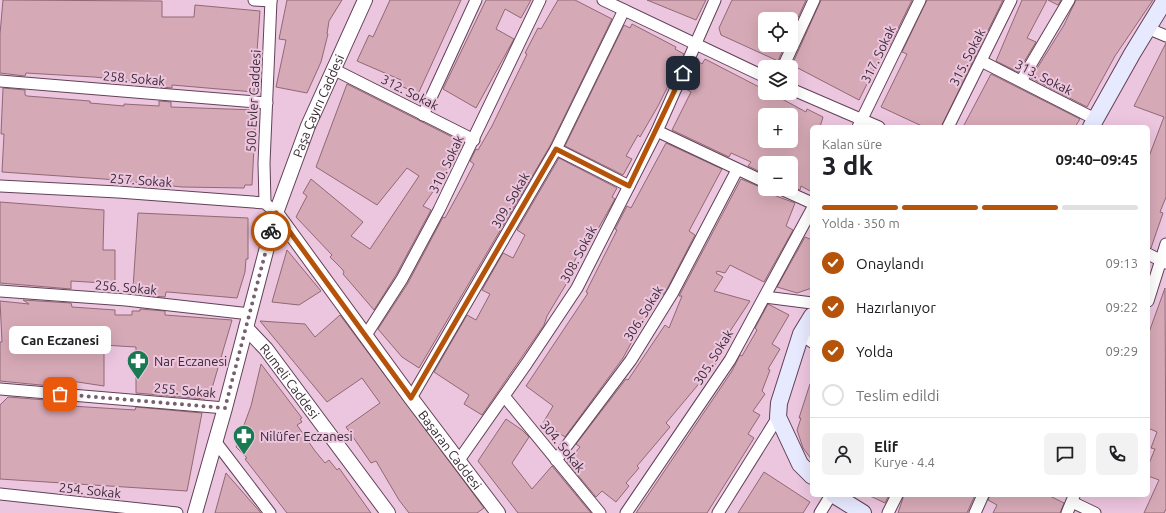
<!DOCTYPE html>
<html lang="tr">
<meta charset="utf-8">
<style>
:root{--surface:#fff;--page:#f2f2f2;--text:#202124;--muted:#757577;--line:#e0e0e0;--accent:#b45309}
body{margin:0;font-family:Ubuntu,sans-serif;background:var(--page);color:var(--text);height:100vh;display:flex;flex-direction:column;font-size:15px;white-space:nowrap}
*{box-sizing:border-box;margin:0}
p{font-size:13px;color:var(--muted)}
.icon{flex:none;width:22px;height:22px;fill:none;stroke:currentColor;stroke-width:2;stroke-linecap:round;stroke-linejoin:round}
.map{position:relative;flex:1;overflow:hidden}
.details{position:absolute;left:810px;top:125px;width:340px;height:372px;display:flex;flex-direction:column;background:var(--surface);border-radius:6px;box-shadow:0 4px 16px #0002}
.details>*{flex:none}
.fabs{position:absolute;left:758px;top:12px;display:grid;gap:8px}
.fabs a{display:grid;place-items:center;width:40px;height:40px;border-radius:6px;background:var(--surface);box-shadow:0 4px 16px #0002;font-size:20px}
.pin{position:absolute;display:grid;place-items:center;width:34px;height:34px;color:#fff;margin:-17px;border-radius:8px;box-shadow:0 2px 6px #0006}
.courier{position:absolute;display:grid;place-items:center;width:40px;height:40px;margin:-20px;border:3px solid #b45309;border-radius:50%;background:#fff;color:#222;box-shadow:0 1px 5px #0007}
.bubble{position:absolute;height:28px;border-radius:6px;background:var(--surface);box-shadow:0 4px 16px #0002;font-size:13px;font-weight:700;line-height:28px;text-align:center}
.overview em{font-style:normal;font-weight:700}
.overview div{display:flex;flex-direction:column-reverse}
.overview{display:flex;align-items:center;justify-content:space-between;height:68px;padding:0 12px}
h1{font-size:26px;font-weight:700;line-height:30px}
.bar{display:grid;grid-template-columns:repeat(4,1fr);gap:6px 4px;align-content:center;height:48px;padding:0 12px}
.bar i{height:5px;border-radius:3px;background:var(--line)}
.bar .selected{background:var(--accent)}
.bar p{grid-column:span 4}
.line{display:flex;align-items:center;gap:10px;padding:0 12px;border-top:1px solid var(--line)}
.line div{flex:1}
.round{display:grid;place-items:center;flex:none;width:42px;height:42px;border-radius:6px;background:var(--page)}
ol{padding:0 12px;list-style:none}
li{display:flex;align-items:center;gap:12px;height:44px}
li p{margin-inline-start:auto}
li .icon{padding:4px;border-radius:50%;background:var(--accent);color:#fff;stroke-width:4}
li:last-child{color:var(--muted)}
li i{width:22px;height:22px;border:2px solid var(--line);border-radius:50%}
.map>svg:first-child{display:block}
</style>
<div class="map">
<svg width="1166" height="513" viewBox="0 0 1166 513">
<rect width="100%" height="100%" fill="#ecc5de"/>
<g fill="#d6a9b6" stroke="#916874" fill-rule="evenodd">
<polygon points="3,0 162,1 162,17 194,17 195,5 260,11 254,92 172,85 172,88 160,87 160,84 94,77 26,73 25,76 0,73 0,34"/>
<polygon points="287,0 342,0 329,21 327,34 328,34 321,62 307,93 276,87 286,40 279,39"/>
<polygon points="390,0 461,0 418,94 399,85 401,80 357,61 369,35 373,37"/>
<polygon points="486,0 531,0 521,18 505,9 496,29 514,39 476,108 443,89"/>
<polygon points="558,0 575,0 612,19 550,146 419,368 402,357 378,329 408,283 443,217 445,218 462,187 474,164 470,161 476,149 478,150 492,126 527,54 525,53 538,28 541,29"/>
<polygon points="647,0 706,0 696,20"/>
<polygon points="732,0 806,0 791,33 791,19 765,19 765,45 785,45 778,61 721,35 719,28"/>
<polygon points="821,0 912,0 889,47 888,46 878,62 859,100 792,65"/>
<polygon points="927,0 1003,0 941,127 924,127 881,107 907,54 902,52"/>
<polygon points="1022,0 1047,0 1027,38 1036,42 1018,72 996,61"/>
<polygon points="1048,0 1061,0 1058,5"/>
<polygon points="1076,0 1153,0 1115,56 1087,107 1031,78 1064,25"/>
<polygon points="632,24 676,47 675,49 684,54 658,106 640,137 638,135 626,156 632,159 623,175 565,146 624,25 630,28"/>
<polygon points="1166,43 1166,197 1160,212 1163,213 1151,248 1148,247 1148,159 1164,117 1134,106"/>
<path d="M705 59 765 90V93H771L806 112 807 109 823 117 820 127H812V192L801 186 800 190 791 186V163H765V174L748 166 751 162 731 153 729 157 672 130 691 92 684 88 696 60 702 64ZM765 115H791V141H760L765 130Z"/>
<polygon points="991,74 1080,119 1075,127 963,127"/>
<polygon points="347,84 464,143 458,155 456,154 441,180 423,206 431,210 396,275 374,310 343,274 344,272 342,269 330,257 332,255 296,217 307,196 303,193 311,179 363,222 351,236 370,249 419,176 407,168 377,205 316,167"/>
<polygon points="3,88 25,90 25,95 27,96 90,101 90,103 124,106 124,104 159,106 159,101 171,102 171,107 256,110 252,185 245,185 244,188 182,187 104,179 2,172 4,134 1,134"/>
<polygon points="666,143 722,169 689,231 695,235 667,289 663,295 659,292 623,358 565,437 543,423 553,406 526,386 588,293 586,292 617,230 615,229 627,206 631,208"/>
<polygon points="559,158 617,188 612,197 615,199 585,252 580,250 568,274 571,276 547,316 544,325 482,415 464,404 469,395 434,372 467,315 476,320 490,294 482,290 503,253 513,258 525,235 517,230"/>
<polygon points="741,179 765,189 776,196 795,203 786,226 793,230 764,282 730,265 725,273 717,271 716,273 723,277 714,291 750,301 713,357 718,361 666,423 670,427 637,466 639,468 626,483 629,486 616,502 602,491 596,497 567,462 580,447 576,444 626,379 628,380 665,325 669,328 682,296 679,296"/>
<polygon points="0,202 104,210 103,250 115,250 115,287 103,287 104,283 71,281 71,289 0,283"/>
<polygon points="138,213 248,218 248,259 246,259 245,272 237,298 168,292 166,292 165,297 141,295 142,290 133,288"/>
<polygon points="805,237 812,240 812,288 797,293 777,287"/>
<polygon points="287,250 321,291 299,305 272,302"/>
<polygon points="1165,288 1166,509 1164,513 1144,513 1159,480 1148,476 1148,466 1155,449 1151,448 1157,432 1148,428 1148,335"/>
<polygon points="23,300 71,303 72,307 115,310 115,315 132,315 132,311 140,311 140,309 165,311 165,315 232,320 210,395 206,394 205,399 136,393 136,347 119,346 104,345 104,386 71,381 71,388 0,381 0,342 2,342 0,301 29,304"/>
<polygon points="768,304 789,315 772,344 780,349 768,369 770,370 762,391 765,394 753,411 760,415 748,434 754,438 707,513 636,513 732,371 740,355 742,356 757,330 755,328"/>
<polygon points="340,315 484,508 477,513 409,513 399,500 376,461 371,463 346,427 380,403 362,378 327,402 260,321 305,324 315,337"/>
<polygon points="261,364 302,418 300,419 302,422 297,425 315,451 325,463 329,460 337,470 339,468 371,513 287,513 245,459 247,458 236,447 251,406"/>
<polygon points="810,384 812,385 812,460 803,448 797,430 801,418 799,418"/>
<polygon points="8,397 71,402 71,406 135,410 136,407 202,413 187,491 0,479 0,405"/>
<polygon points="506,419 522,430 529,437 512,463 532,489 552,466 591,513 518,513 478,461"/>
<polygon points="764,472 810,502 803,513 738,513"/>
<polygon points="226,473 261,513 215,513"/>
<polygon points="868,495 889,495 885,503"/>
<polygon points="904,495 975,495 967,513 898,513"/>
<polygon points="990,495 1048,495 1064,503 1060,513 993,513 997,505 988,500"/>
</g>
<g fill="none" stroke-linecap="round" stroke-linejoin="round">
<g stroke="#624157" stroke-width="13">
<g id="minor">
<polyline points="254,0 271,1"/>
<polyline points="603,0 765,77"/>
<polyline points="1147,28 1166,36"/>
<polyline points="981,61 1095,119"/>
<polyline points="783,67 814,0"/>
<polyline points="333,69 474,140"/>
<polyline points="0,81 267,103"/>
<polyline points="1021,81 1069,0"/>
<polyline points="791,89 879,127"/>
<polyline points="423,115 476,0"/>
<polyline points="858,127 920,0"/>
<polyline points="948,127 1011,0"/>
<polyline points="657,131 765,182"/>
<polyline points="556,149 629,186"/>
<polyline points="0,186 118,192 265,203 276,213"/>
<polyline points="781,189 812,203"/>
<polyline points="265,203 264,163 271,0"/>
<polyline points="1148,254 1166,263"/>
<polyline points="0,291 126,300 250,314"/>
<polyline points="765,297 812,303"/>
<polyline points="1148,301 1166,244"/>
<polyline points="801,334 812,342"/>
<polyline points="366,335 402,279 439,210 540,0"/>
<polyline points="0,389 225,408"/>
<polyline points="504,396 600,513"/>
<polyline points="411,398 556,149 624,10"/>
<polyline points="215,441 270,513"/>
<polyline points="459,460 527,363 577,288 657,131 715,0"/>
<polyline points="556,460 631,360 673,292 737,170"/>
<polyline points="0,494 177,513"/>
<polyline points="1072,502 1095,513"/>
<polyline points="626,513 730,360 812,209"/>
<polyline points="718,513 778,417"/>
<polyline points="820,513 831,495"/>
<polyline points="888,513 897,495"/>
<polyline points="975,513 983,495"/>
<polyline points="1067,513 1074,496"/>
</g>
</g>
<g stroke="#624157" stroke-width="16">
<g id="tertiary">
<path id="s1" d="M276 213 411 398 498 513"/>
<path id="s2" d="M246 328 266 349 388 513"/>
<path id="s3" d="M195 513 225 408 276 213 308 126 365 0"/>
</g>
</g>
<g stroke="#624157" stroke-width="18">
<g id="secondary">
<polyline points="1091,127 1132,54 1165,0"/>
<polyline points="812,316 801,334 779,403 778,417 800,464 812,476"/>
<polyline points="834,495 863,513"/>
</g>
</g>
<use href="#minor" stroke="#fff" stroke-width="11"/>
<use href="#tertiary" stroke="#fff" stroke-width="14"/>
<use href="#secondary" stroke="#e7e9fe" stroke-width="16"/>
</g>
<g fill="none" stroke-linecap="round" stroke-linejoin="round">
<polyline stroke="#786070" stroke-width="4" stroke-dasharray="0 7.2" points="60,394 225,408 271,231"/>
<polyline stroke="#b45309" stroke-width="5" points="271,231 276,213 411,398 556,149 629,186 683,73"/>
</g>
<defs>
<g id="pharmacy-pin" transform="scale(1.15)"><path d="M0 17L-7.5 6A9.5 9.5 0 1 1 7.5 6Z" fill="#197950" stroke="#ecc5de"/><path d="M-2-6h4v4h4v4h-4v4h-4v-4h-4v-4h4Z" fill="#fff"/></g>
</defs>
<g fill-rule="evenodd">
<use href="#pharmacy-pin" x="138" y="361"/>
<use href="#pharmacy-pin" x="244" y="436"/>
</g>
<g text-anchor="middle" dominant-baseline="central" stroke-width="4" stroke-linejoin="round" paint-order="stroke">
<g font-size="13" fill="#392a34" stroke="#ecc5de">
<text transform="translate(878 54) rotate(-64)">317. Sokak</text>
<text transform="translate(967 57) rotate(-63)">315. Sokak</text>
<text transform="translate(1044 77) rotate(27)">313. Sokak</text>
<text transform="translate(134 78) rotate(5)">258. Sokak</text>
<text transform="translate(410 92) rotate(27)">312. Sokak</text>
<text transform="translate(253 101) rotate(-87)">500 Evler Caddesi</text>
<text stroke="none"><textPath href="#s3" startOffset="426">Paşa Çayırı Caddesi</textPath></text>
<text transform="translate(446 164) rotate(-64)">310. Sokak</text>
<text transform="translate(141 180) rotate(4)">257. Sokak</text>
<text transform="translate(510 200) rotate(-60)">309. Sokak</text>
<text transform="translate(578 254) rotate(-62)">308. Sokak</text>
<text transform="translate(126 287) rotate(5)">256. Sokak</text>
<text transform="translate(643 313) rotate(-58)">306. Sokak</text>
<text transform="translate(713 357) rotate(-58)">305. Sokak</text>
<text stroke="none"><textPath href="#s2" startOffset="69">Rumeli Caddesi</textPath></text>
<text transform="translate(185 390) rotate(5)">255. Sokak</text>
<text transform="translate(563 446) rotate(51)">304. Sokak</text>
<text stroke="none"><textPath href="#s1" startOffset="294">Başaran Caddesi</textPath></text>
<text transform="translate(90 490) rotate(6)">254. Sokak</text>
</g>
<g font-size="13" fill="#392a34" stroke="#ecc5de" text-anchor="start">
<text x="154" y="361">Nar Eczanesi</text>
<text x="260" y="436">Nilüfer Eczanesi</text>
</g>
</g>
</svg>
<div class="fabs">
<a><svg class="icon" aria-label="locate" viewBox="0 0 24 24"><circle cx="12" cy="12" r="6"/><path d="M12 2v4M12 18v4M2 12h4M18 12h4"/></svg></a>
<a><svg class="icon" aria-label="layers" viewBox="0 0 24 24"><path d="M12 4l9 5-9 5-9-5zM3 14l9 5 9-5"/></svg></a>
<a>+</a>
<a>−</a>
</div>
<div class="pin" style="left:60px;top:394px;background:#ea580c"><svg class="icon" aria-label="bag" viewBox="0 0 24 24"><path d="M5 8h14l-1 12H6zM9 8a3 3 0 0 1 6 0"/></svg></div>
<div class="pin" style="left:683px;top:73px;background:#1f2937"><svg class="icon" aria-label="home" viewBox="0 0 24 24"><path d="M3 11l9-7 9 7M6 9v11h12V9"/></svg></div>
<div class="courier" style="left:271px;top:231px"><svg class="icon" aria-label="bike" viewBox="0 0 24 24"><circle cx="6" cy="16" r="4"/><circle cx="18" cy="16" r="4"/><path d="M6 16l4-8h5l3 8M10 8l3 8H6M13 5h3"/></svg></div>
<div class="bubble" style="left:9px;top:326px;width:102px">Can Eczanesi</div>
<section class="details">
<div class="overview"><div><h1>3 dk</h1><p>Kalan süre</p></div><em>09:40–09:45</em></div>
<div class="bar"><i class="selected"></i><i class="selected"></i><i class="selected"></i><i></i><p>Yolda · 350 m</p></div>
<ol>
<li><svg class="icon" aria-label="check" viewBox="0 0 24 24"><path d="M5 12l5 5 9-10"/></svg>Onaylandı<p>09:13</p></li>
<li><svg class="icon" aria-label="check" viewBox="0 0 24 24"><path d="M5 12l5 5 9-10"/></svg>Hazırlanıyor<p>09:22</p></li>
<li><svg class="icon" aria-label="check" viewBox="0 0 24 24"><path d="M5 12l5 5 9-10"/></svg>Yolda<p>09:29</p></li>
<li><i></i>Teslim edildi</li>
</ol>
<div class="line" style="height:72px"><a class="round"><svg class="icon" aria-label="person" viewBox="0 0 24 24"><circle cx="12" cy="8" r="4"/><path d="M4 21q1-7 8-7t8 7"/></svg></a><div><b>Elif</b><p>Kurye · 4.4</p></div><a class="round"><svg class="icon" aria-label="chat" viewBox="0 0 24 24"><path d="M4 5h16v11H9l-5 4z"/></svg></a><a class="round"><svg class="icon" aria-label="phone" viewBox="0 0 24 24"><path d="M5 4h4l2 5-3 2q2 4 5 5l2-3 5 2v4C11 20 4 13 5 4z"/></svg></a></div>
</section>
</div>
